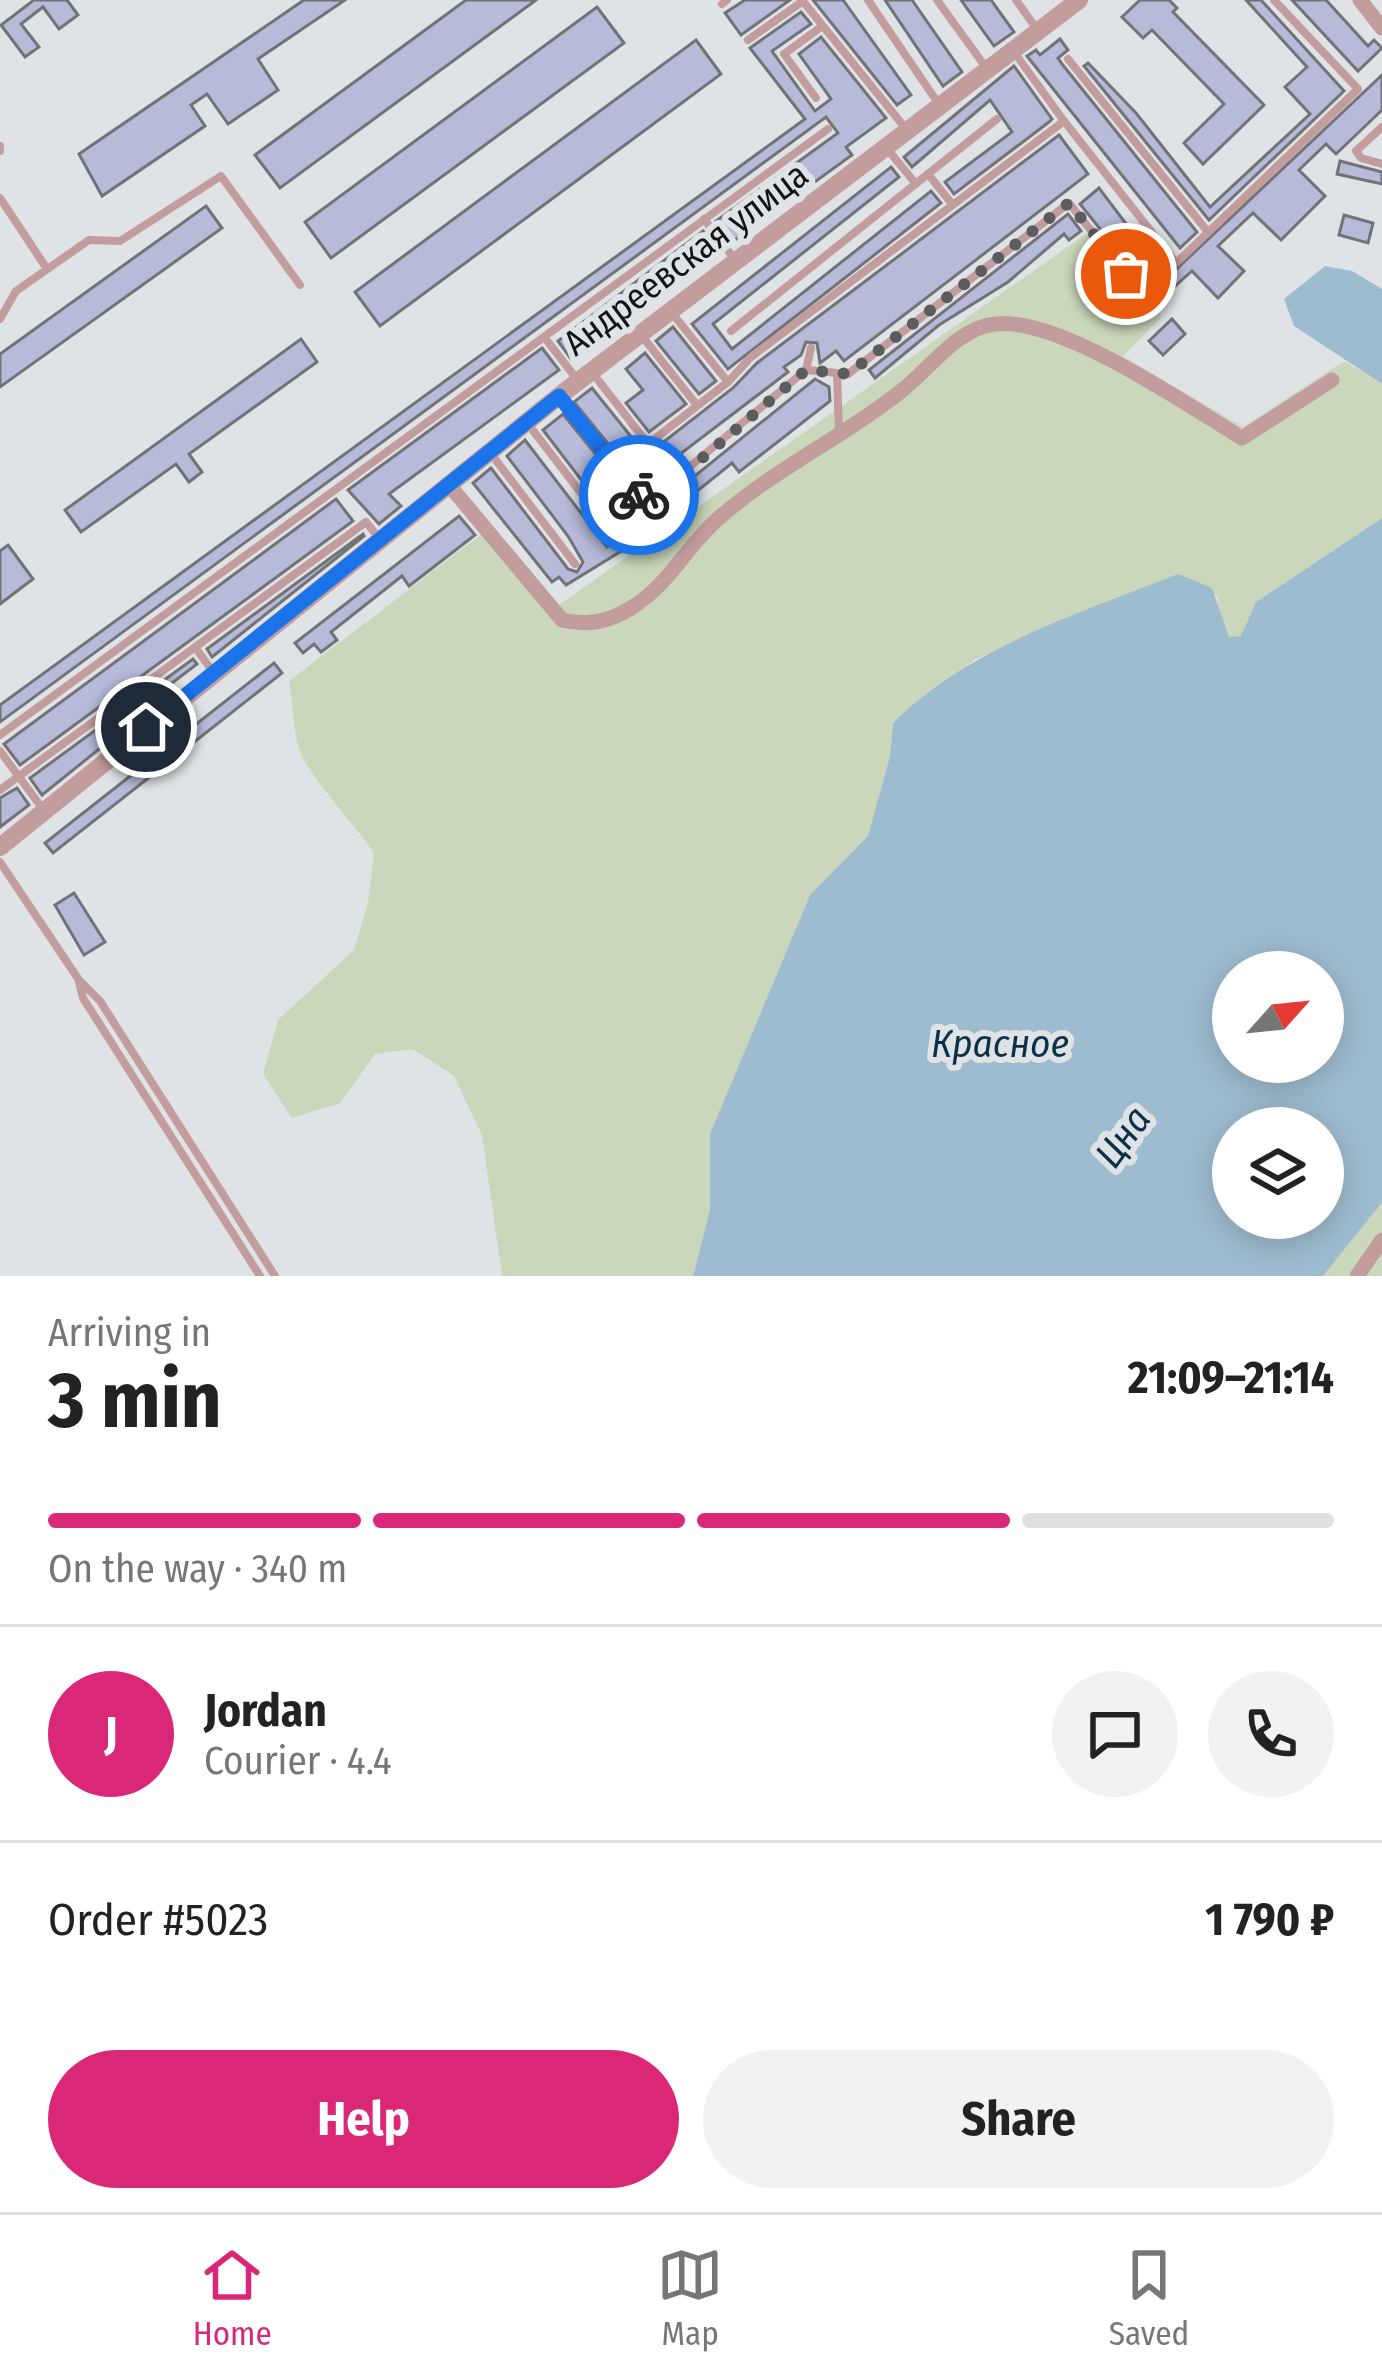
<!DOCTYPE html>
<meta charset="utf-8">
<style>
:root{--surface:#fff;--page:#f2f2f2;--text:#222;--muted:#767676;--line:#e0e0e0;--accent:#db2777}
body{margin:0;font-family:"Fira Sans Condensed",sans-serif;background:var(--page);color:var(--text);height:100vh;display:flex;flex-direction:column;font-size:45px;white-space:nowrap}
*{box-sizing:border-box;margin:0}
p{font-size:39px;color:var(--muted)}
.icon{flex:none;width:66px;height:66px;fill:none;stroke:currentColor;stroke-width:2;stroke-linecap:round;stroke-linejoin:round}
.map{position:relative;height:1276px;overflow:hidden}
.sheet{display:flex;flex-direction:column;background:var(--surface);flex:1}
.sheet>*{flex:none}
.needle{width:78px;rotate:63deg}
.tools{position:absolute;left:1212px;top:951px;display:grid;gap:24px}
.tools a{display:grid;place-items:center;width:132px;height:132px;border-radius:50%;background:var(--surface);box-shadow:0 6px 30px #0003;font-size:60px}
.pin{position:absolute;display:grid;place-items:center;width:102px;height:102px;color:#fff;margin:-51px;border:6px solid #fff;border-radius:50%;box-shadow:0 3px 12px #0007}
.courier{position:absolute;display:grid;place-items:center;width:120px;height:120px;margin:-60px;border:9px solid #1a73e8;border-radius:50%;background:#fff;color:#222;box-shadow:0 3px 15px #0007}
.summary em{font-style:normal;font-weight:700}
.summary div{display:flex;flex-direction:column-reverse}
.summary{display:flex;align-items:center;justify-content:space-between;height:204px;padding:0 48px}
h1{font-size:78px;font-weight:700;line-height:90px}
.bar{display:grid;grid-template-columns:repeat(4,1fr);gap:18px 12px;align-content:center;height:144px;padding:0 48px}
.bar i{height:15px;border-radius:9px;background:var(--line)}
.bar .current{background:var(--accent)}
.bar p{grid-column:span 4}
.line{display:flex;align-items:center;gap:30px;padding:0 48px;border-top:3px solid var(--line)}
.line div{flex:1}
.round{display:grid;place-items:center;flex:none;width:126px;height:126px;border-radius:63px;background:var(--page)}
.action{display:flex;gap:24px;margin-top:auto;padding:24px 48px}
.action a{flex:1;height:138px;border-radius:72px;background:var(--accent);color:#fff;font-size:48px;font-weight:700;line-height:138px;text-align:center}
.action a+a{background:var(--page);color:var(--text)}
.tabs{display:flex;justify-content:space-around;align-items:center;height:168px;border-top:3px solid var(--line);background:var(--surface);font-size:33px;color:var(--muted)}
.tabs a{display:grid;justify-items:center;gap:6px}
.tabs .current{color:var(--accent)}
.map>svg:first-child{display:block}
</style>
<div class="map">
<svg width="1382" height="1276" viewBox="0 0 1382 1276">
<rect width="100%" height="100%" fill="#e0e3e6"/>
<g fill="#cad7ba">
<path d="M1093 229 1162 317 1123 356 1243 427 1344 361 1382 384V518L1256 602 1242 636 1229 637 1218 616V597L1178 574 974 660 893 723 890 756 868 836 810 895 710 1134V1209L693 1276H502L482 1135 454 1076 413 1049 375 1054 340 1103 292 1118 263 1074 278 1020 354 950 368 903 374 853C356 826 307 774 299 749 293 728 293 703 289 681L487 530 553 609Z"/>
<polygon points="1382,1197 1382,1276 1318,1276"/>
</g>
<g fill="#9ebcd0" fill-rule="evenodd">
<polygon points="1325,266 1352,271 1382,289 1382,384 1294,326 1284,299"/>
<path d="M1382 518V1202L1323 1276H693L710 1209V1134L810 895 868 836 890 756 893 723C971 646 1078 614 1178 574L1212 588 1229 637 1241 636 1256 602ZM1233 972H1323V1062H1233ZM1233 1128H1323V1218H1233Z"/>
</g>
<g fill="#b7bad9" stroke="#727376" stroke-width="3">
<polygon points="34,0 67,0 78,15 59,29 43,7 21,24 39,47 25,57 1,25"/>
<polygon points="304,0 345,0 258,59 278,90 228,124 207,94 191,105 205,126 102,196 79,154"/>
<polygon points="466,0 536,0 280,188 255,155"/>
<polygon points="745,0 790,0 741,35 725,13"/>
<polygon points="813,0 843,0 911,95 897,105"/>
<polygon points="885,0 912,0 962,72 943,86"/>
<polygon points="961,0 991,0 1014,32 994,46"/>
<polygon points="1140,0 1169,0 1177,8 1173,12 1264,105 1203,164 1184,143 1224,104 1152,30 1143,38 1122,17"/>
<polygon points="1246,0 1261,0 1344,91 1209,220 1084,66 1088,63 1136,113 1210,207 1310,114 1285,87 1307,67"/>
<polygon points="1292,0 1326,0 1368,46 1374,40 1382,48 1358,71"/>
<polygon points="597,7 624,43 331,258 305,222"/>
<polygon points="801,12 811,24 772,51 815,111 831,99 799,54 821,37 886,118 846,147 852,155 732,242 716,221 838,133 826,117 0,722 0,705 805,119 750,48"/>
<polygon points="1060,39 1068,50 1058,58 1062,64 1197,232 1180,248 1027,56 1036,50 1040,55"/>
<polygon points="696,40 721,74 380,326 355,292"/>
<polygon points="1014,66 1052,119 1049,122 954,194 945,182 1012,132 990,100 912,167 904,157"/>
<polygon points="1382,75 1382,110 1336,154 1326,144 1299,170 1325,196 1281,240 1253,213 1218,246 1244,271 1218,298 1192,271 1158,301 1080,204 1099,188 1167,278"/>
<polygon points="1059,135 1088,174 844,361 836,351 820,363 817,343 806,342 801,355 784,367 788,372 667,464 645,489 574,402 592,388 641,449 652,451 733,388 757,363"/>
<polygon points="1340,161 1382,172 1382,184 1337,174"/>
<polygon points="891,167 899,177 713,324 732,349 931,191 941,203 728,369 692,324"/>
<polygon points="206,206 222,228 0,387 0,354"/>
<polygon points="1068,214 1081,231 1069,240 1064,234 1008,282 939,325 875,378 869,370"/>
<polygon points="1344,215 1373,223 1368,243 1339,235"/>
<polygon points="703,231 717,250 571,359 558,341"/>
<polygon points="1172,319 1185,334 1163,355 1149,341"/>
<polygon points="673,327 716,381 699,394 656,341"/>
<polygon points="301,339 317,362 189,454 202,472 189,482 176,464 81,532 65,510"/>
<polygon points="542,348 559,370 389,494 401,506 379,524 348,490"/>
<polygon points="645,353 686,404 649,432 626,403 643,390 626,369"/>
<polygon points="815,379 829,387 830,401 739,472 732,463 628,547 566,585 559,577 552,582 473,483 491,468 568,569 577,572 583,562 568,536 507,456 525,440 607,547"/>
<polygon points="563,414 632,499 612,520 543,430"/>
<polygon points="336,499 353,521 20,765 4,744"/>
<polygon points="459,516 475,535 409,586 402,576 331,632 337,640 321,652 314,644 303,653 295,643"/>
<polygon points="363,534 364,536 212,657 207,649"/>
<polygon points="8,545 33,579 0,604 0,551"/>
<polygon points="193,659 197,664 125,719 129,725 42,795 30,778"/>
<polygon points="274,663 282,673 53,853 45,843"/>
<polygon points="17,788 29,805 0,827 0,798"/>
<polygon points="74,893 105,942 84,955 55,905"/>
</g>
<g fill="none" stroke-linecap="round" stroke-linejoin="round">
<g stroke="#c39c9e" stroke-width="8">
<polyline points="802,0 906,129"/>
<polyline points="868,0 938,103"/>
<polyline points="937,0 987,69"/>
<polyline points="1016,0 1036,28"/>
<polyline points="722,4 727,0"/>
<polyline points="748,40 803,1"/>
<polyline points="1068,59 1208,232"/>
<polyline points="816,98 784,54 821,27"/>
<polyline points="1064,121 1176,263 1358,89 1274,0"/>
<polyline points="1382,127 1356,151 1361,158 1382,164"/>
<polyline points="0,146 0,151"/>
<polyline points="888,150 916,184"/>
<polyline points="928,174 952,204"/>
<polyline points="0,198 47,269"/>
<polyline points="704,219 736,261"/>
<polyline points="671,312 728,382"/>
<polyline points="0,319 16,291 89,240 120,241 221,176 300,285"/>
<polyline points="731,331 997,119"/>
<polyline points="641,335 696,404"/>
<polyline points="544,337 576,378"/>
<polyline points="806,370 848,374 1069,203 1154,309"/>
<polyline points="591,371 648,444 728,382 751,357 1064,121 1014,52"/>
<polyline points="837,373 839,432"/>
<polyline points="560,398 647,505"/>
<polyline points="528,424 611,532 806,370 811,348"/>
<polyline points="492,455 575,564"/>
<polyline points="195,647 213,672"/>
<polyline points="0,735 828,129"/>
<polyline points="0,751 42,808"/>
<polyline points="0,790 366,522 378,537"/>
<polyline points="0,862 79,980 100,1001 275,1276"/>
<polyline points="79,982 83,998 260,1276"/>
</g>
<g stroke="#c39c9e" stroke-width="15">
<polyline points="1360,0 1382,28"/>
<path d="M449 485 562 620C588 626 608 622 631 608 670 584 686 546 720 517 774 470 843 437 900 392 929 370 957 328 995 324 1059 316 1187 405 1242 438L1332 380"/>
<polyline points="1357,1276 1382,1240"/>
</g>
<polyline stroke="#c39c9e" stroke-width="18" points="0,847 559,396 1079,0"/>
</g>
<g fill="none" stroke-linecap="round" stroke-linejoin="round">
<polyline stroke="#5a5c5e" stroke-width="12" stroke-dasharray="0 21.6" points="639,495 647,505 806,370 848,374 1069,203 1126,274"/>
<polyline stroke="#1a73e8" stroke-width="15" points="146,727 559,396 639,495"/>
</g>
<g text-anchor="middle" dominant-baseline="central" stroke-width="12" stroke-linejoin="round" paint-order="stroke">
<g font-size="36" fill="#121314" stroke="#e0e3e6">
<text transform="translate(686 259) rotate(-37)">Андреевская улица</text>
</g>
<g font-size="39" font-style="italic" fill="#0a3148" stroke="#e0e3e6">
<text x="1000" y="1044">Красное</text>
<text transform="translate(1123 1137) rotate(-54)">Цна</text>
</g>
</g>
</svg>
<div class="tools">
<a><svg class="needle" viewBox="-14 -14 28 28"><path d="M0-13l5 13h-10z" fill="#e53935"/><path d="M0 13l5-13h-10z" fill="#767676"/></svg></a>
<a><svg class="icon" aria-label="layers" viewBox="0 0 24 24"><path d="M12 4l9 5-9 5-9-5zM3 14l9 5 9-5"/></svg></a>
</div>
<div class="pin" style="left:1126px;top:274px;background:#ea580c"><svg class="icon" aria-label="bag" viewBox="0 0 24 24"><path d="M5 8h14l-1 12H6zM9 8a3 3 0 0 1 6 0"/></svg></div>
<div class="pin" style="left:146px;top:727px;background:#1f2937"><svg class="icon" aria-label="home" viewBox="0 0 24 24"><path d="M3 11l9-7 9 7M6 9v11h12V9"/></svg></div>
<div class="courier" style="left:639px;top:495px"><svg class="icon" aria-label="bike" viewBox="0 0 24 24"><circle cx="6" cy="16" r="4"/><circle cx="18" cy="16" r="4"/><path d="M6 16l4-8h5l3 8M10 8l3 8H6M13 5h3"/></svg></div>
</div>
<section class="sheet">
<div class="summary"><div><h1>3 min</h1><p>Arriving in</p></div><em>21:09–21:14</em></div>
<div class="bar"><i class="current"></i><i class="current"></i><i class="current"></i><i></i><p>On the way · 340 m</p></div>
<div class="line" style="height:216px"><b class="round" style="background:var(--accent);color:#fff">J</b><div><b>Jordan</b><p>Courier · 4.4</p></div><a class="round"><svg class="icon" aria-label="chat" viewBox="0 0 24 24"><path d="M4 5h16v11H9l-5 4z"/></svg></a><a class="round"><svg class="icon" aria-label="phone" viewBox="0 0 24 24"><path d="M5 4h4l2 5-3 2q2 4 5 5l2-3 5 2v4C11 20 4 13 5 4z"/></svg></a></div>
<div class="line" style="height:156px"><div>Order #5023</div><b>1 790 ₽</b></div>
<div class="action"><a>Help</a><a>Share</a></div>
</section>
<nav class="tabs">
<a class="current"><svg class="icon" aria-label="home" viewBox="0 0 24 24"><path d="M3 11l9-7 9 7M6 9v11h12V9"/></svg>Home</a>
<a><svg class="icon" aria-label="map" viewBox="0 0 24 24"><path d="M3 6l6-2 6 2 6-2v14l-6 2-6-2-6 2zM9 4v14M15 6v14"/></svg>Map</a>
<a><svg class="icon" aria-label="saved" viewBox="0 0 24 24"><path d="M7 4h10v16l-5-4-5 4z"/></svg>Saved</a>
</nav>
